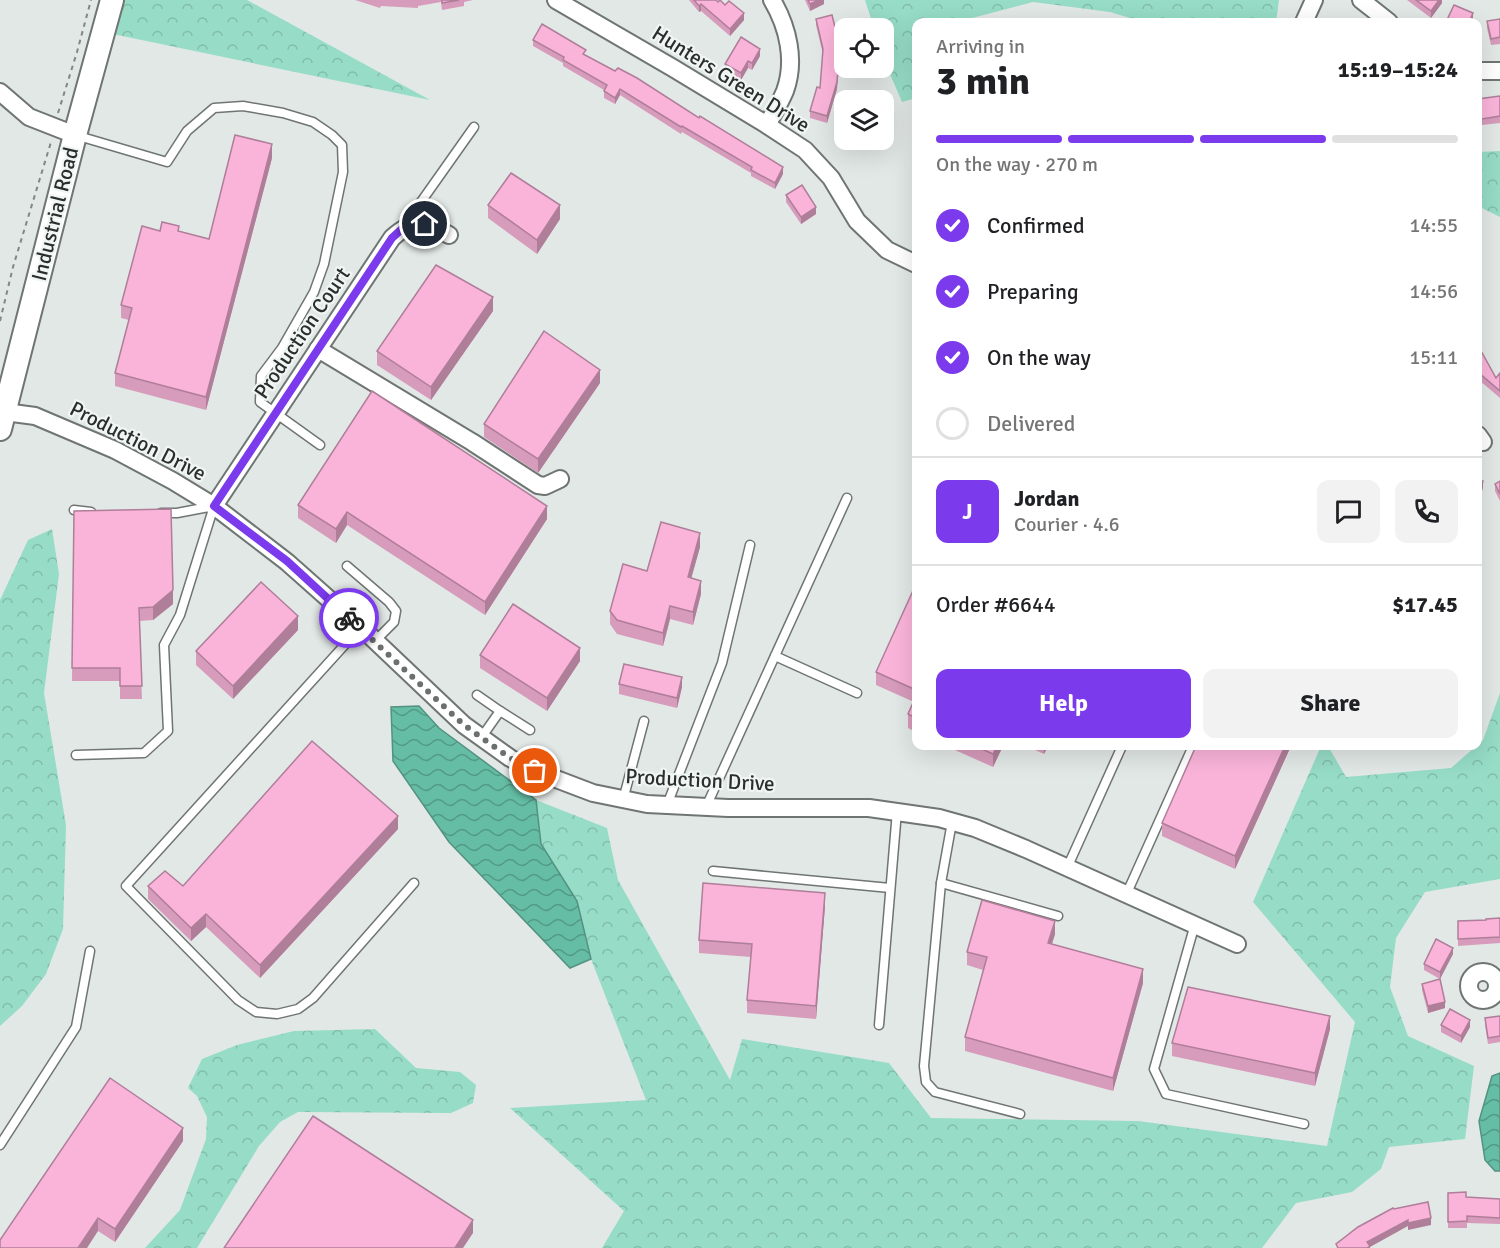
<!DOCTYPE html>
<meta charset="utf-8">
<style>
:root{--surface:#fff;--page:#f2f2f2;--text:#202124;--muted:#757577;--line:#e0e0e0;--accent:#7c3aed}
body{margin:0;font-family:Signika,sans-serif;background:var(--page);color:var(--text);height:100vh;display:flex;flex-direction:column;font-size:22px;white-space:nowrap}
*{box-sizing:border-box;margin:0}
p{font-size:20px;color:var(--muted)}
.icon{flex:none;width:33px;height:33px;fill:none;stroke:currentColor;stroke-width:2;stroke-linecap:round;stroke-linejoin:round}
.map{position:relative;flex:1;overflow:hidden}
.drawer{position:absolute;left:912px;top:18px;width:570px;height:732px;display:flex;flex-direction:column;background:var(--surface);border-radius:12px;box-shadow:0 6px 24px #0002}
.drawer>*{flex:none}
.fabs{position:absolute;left:834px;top:18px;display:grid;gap:12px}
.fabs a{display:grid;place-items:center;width:60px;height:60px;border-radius:12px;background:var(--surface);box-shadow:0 6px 24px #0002;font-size:30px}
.pin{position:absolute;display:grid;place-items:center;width:51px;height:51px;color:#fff;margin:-26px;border:3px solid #fff;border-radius:50%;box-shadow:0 2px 6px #0007}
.courier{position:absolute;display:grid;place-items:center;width:60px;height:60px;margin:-30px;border:4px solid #7c3aed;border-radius:50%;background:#fff;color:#222;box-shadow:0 2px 8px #0007}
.summary em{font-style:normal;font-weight:700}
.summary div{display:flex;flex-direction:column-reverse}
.summary{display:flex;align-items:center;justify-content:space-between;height:102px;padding:0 24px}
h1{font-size:39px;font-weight:700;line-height:45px}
.bar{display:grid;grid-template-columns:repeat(4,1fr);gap:9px 6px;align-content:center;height:72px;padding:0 24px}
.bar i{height:8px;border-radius:4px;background:var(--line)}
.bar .current{background:var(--accent)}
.bar p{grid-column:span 4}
.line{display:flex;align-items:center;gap:15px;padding:0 24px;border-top:2px solid var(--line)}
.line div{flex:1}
.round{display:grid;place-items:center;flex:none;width:63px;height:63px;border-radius:12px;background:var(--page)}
ol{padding:0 24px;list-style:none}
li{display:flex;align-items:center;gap:18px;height:66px}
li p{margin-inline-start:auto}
li .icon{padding:6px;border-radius:50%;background:var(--accent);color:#fff;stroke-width:4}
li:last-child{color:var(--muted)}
li i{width:33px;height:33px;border:3px solid var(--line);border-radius:50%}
.cta{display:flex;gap:12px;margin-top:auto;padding:12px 24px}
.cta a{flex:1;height:69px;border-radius:12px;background:var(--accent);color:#fff;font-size:24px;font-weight:700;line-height:69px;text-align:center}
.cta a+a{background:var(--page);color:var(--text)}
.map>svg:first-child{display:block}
</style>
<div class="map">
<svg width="1500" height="1248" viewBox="0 0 1500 1248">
<defs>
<pattern id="forest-crowns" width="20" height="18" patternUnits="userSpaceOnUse" patternTransform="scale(1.5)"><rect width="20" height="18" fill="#96dcc6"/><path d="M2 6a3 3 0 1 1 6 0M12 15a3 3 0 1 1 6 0" fill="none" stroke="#81bdaa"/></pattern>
<pattern id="water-waves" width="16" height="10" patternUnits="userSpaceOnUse" patternTransform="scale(1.5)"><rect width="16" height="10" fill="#64bda4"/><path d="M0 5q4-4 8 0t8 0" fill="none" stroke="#539a86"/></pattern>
</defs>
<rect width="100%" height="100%" fill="#e2e8e6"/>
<g fill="url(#forest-crowns)">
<polygon points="112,0 247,0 430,100 103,32"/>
<polygon points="865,0 1279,0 1276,22 1143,22 1110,12 1033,2 957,22 916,22 916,98 902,102 884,60 884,28 874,28"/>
<polygon points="1500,151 1500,217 1478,206 1478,152"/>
<polygon points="52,529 59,574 44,693 66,825 63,929 46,974 22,1006 0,1026 0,600 28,540"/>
<polygon points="1500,693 1500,879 1425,892 1396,938 1390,987 1408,1036 1474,1066 1465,1139 1389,1147 1381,1169 1352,1192 1296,1203 1262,1248 602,1248 624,1211 510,1108 646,1100 591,959 577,901 541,844 536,800 607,828 618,880 730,1080 742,1039 889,1063 931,1118 1138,1121 1327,1146 1355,1022 1253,902 1321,746 1328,746 1346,777 1451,768 1483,740"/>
<polygon points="375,1029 416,1068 460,1072 476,1085 473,1103 451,1113 298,1112 280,1122 259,1146 197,1248 145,1248 180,1210 206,1139 207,1117 197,1096 188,1088 202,1059 237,1045 294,1031"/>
</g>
<g fill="url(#water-waves)" stroke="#539280" stroke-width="1.5">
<polygon points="419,706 439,728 536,800 541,844 577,901 591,959 570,968 449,842 393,761 391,707"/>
<polygon points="1500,1073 1500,1171 1495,1171 1485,1160 1479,1121 1492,1076"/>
</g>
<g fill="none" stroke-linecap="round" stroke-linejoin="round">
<g stroke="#6f7573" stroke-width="11">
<g id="lane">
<polyline points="75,135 167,162 187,131 214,108 243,106 283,113 313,122 332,135 342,145 343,172 324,264 314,292 282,348 261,376 260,402 320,445"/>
<polyline points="404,226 474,127"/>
<polyline points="74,510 91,512"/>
<polyline points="347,566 389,602 396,611 394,622 375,641"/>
<polyline points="360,628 126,886 238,1000 256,1012 277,1014 298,1009 313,998 414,883"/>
<polyline points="775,656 857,693"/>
<polyline points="477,695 500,711 481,738"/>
<polyline points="500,711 530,730"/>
<polyline points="76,755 144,753 168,731 164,645 180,615 214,506 177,513 161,513"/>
<polyline points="623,800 644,721"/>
<polyline points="667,805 722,663 750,545"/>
<polyline points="706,807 847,498"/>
<polyline points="952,822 941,883 924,1066 926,1082 935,1092 1020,1114"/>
<polyline points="1067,868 1122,746"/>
<polyline points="713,871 890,888"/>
<polyline points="941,883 1058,916"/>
<polyline points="1126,895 1193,746"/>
<polyline points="1195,924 1154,1069 1166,1094 1304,1124"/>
<polyline points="879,1025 897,811"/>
<polyline points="0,1145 76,1027 90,951"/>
</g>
</g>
<g stroke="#6f7573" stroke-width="20">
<g id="street">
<polyline points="556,0 673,68 767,125 805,150 831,178 857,221 887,250 916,264"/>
<polyline points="1361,0 1389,22"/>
<polyline points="1304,22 1314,0"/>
<polyline points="1478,71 1500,71"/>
<polyline points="0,92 29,117 75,135"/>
<path d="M767 125C773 114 780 103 785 91 796 61 788 27 772 0"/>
<polyline points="318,349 472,442 538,485 545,486 560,479"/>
<polyline points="5,412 35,416 115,450 173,481 214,506 287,562 367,633 464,725 510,758 535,771 593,793 647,804 728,808 869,808 939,818 975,828 1026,849 1237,944"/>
<polyline points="1478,435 1483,442"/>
<path d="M214 506 392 238C414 218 425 222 449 235"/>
<circle cx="1483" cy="986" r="14"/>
</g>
</g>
<g stroke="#6f7573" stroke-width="26">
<polyline id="secondary" points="0,429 75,135 112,0"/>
</g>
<g stroke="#828785" stroke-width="2" stroke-dasharray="4.5 4.5" stroke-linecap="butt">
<polyline points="58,113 77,52 91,0"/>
<polyline points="0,321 13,267 51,142"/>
</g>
<use href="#lane" stroke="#fff" stroke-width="8"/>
<use href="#street" stroke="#fff" stroke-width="16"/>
<use href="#secondary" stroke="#fff" stroke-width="22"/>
</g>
<g fill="#d79bbb">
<polygon points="355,0 473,0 464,2 464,6 442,10 441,2 418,6 418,8 381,6 380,8"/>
<polygon points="689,0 716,0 744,20 730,36 701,11 699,12"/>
<polygon points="805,0 824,0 824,4 810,11"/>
<polygon points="1407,0 1442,0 1442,3 1431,18"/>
<polygon points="816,19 841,59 844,68 846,68 845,77 838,76 837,89 827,123 810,118 810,111 820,88 823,54 816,25"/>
<polygon points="1500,19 1500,44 1491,45 1487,28 1487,21"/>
<polygon points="533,40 586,55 783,174 775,189 751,176 751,173 682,132 681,134 620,95 615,104 604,98 604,90 563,66 563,63 533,46"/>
<polygon points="760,56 752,70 748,68 741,80 725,70 725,64"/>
<polygon points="1500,96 1500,123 1482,125 1478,124 1478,99"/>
<polygon points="272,158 206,410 115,386 115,373 129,320 121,318 121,305 160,231 179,231 209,239"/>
<polygon points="786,195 816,214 801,224 786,202"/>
<polygon points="488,205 560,219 537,254 488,218"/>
<polygon points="493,311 431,400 377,365 377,351"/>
<polygon points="1478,350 1496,378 1500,373 1500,398 1479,380 1478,381"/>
<polygon points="600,383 538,473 484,437 484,424"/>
<polygon points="1500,481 1500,501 1495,491 1495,484"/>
<polygon points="298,505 547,519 485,615 347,525 336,543 298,518"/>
<polygon points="74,511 173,604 153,620 139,621 142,699 120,699 120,681 72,681"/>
<polygon points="700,547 691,578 701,594 693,625 670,619 663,646 617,634 610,624 610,611 647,571"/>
<polygon points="916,584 916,732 908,728 908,714 914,702 876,685 876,672"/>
<polygon points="298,630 233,699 196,665 196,651"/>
<polygon points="480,655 580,661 547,711 480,668"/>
<polygon points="619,684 682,687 677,708 619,694"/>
<polygon points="946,746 1003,746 993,767"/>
<polygon points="1026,746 1048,746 1044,754"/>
<polygon points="1218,746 1291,746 1235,869 1162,836 1162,823"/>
<polygon points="398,829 260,978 206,927 191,941 148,899 148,886 183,886"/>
<polygon points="825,906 816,1019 747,1013 747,1000 751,957 699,953 699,940"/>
<polygon points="1500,918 1500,943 1458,946 1458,921 1486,920"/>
<polygon points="1055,934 1052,944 1143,983 1113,1091 965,1051 965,1037 983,970 967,965 967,952"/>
<polygon points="1453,954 1440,979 1424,970 1424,964"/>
<polygon points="1422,984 1445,1008 1428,1013 1422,990"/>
<polygon points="1500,1016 1500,1042 1488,1044 1485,1025 1485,1018"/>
<polygon points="1441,1025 1470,1027 1461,1043 1441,1032"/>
<polygon points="1330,1029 1315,1086 1172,1056 1172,1043"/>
<polygon points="183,1141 115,1242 98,1231 0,1248"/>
<polygon points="1448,1193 1466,1197 1500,1199 1500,1224 1467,1223 1467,1228 1448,1228"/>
</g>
<g fill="#af7e99">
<polygon points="819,0 824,0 824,4 810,11 810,4"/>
<polygon points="1439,0 1442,0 1442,3 1431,18 1431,11"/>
<polygon points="701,4 701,11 699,12 699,6"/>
<polygon points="744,13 744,20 730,36 730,29"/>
<polygon points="1473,13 1473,20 1472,22 1469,22"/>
<polygon points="760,49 760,56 752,70 752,63"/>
<polygon points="748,61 748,68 741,80 741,73"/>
<polygon points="838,69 837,89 827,123 827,116"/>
<polygon points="620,89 620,95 615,104 615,98"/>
<polygon points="272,144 272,158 206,410 206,397"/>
<polygon points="783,167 783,174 775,189 775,183"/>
<polygon points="560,205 560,219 537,254 537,240"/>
<polygon points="816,207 816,214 801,224 801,217"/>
<polygon points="493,297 493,311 431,400 431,387"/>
<polygon points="600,370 600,383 538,473 538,459"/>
<polygon points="1483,481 1483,488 1478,505 1478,498"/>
<polygon points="547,506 547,519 485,615 485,602"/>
<polygon points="347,512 347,525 336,543 336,529"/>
<polygon points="700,533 700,547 688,590 688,577"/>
<polygon points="701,581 701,594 693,625 693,612"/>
<polygon points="173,590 173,604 153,620 153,607"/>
<polygon points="670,606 670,619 663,646 663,633"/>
<polygon points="298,616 298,630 233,699 233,686"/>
<polygon points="580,648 580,661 547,711 547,698"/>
<polygon points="682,677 682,687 677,708 677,698"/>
<polygon points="997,746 1003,746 993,767 993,754"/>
<polygon points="1044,746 1048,746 1044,754"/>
<polygon points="1285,746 1291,746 1235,869 1235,856"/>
<polygon points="398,816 398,829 260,978 260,965"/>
<polygon points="825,893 825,906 816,1019 816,1006"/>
<polygon points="206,914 206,927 191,941 191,928"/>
<polygon points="1055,921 1055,934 1048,956 1048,943"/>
<polygon points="1453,948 1453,954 1440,979 1440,972"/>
<polygon points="1143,969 1143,983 1113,1091 1113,1078"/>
<polygon points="1445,1002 1445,1008 1428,1013 1428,1006"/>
<polygon points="1330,1016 1330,1029 1315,1086 1315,1073"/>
<polygon points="1470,1020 1470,1027 1461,1043 1461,1036"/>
<polygon points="183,1128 183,1141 115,1242 115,1229"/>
<polygon points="98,1218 98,1231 87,1248 78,1248"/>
<polygon points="1431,1218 1431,1225 1408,1230 1408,1223"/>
<polygon points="473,1220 473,1233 463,1248 455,1248"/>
<polygon points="1408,1220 1408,1226 1370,1247 1370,1248 1367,1248 1367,1242"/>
</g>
<g fill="#fab4da" stroke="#af7e99" stroke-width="1.5">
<polygon points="442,0 459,0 442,3"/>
<polygon points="694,0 716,0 718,2 720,0 725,5 729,1 744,13 730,29 701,4 699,6"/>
<polygon points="808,0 819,0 810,4"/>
<polygon points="1416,0 1439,0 1431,11"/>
<polygon points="1454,5 1473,13 1469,22 1446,22"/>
<polygon points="832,15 841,51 841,59 844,59 844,68 845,68 845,70 838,69 837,82 827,116 810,111 817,87 820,88 823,49 816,19"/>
<polygon points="1500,19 1500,37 1491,39 1487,21"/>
<polygon points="542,24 586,50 583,54 615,71 618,68 637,78 699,118 700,116 783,167 775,183 751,170 752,167 682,126 681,127 620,89 615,98 604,91 607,85 563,60 564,57 533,40"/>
<polygon points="741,37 760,49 752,63 748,61 741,73 725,64"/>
<polygon points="1500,96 1500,116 1482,119 1478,117 1478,99"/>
<polygon points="235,135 272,144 206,397 115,373 132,308 121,305 142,226 160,231 162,222 179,226 178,231 209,239"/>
<polygon points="511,173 560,205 537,240 488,205"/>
<polygon points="802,185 816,207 801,217 786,195"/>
<polygon points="436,265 493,297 431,387 377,351"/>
<polygon points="544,331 600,370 538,459 484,424"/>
<polygon points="1480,349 1496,378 1500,373 1500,391 1479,373 1478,374 1478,350"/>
<polygon points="372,391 547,506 485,602 347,512 336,529 298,505"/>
<polygon points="1478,480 1483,481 1478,498"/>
<polygon points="1500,481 1500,494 1495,484"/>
<polygon points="171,509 173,590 153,607 139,608 142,686 120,686 120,668 72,668 74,511"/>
<polygon points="661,522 700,533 688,577 701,581 693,612 670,606 663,633 617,620 610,611 623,564 647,571"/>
<polygon points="261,582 298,616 233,686 196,651"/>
<polygon points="916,584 916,690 876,672"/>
<polygon points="513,604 580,648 547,698 480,655"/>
<polygon points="624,664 682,677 677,698 619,684"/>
<polygon points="916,696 916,718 908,714"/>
<polygon points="312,741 398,816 260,965 206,914 191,928 148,886 165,871 183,886"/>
<polygon points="975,746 997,746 993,754"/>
<polygon points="1196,746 1214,746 1217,747 1218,746 1285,746 1235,856 1162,823"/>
<polygon points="703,883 825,893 816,1006 747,1000 752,944 699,940"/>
<polygon points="982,900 1055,921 1048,943 1143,969 1113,1078 965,1037 987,957 967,952"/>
<polygon points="1500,918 1500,937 1458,939 1458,921 1486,920 1486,919"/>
<polygon points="1436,939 1453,948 1440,972 1424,964"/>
<polygon points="1440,979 1445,1002 1428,1006 1422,984"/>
<polygon points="1188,987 1330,1016 1315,1073 1172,1043"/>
<polygon points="1450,1009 1470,1020 1461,1036 1441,1025"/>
<polygon points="1500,1016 1500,1036 1488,1038 1485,1018"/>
<polygon points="110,1078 183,1128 115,1229 98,1218 78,1248 0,1248 0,1240"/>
<polygon points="313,1116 473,1220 455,1248 224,1248"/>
<polygon points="1466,1192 1466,1197 1500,1199 1500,1218 1467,1216 1467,1221 1448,1222 1448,1193"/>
<polygon points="1428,1202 1431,1218 1408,1223 1408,1220 1367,1242 1370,1246 1367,1248 1338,1248 1336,1244 1358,1227 1393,1208 1394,1209"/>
</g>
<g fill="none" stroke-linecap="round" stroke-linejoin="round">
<polyline stroke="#6b6f6e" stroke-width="6" stroke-dasharray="0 10.8" points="349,618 464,725 510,758 535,771"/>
<polyline stroke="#7c3aed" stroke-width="8" points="349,618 287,561 214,506 392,238 404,227 425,224"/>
</g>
<g text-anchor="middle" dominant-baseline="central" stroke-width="4.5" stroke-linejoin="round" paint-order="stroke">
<g font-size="21" fill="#2b2e2d" stroke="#eff6f3">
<text transform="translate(731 79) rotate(32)">Hunters Green Drive</text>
<text transform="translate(55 214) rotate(-76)">Industrial Road</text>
<text transform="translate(302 333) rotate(-56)">Production Court</text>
<text transform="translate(138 441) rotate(27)">Production Drive</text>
<text transform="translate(700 780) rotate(3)">Production Drive</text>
</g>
</g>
</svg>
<div class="fabs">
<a><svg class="icon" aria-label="locate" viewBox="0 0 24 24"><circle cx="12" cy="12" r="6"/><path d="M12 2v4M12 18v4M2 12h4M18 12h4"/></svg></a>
<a><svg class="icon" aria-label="layers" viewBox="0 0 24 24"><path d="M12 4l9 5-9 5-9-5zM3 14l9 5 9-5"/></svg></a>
</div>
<div class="pin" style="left:535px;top:771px;background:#ea580c"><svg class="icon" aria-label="bag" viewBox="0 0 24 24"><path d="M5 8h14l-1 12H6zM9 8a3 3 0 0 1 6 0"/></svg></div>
<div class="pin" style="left:425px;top:224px;background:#1f2937"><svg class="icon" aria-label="home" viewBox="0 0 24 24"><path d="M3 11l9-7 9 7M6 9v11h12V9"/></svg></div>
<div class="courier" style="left:349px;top:618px"><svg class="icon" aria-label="bike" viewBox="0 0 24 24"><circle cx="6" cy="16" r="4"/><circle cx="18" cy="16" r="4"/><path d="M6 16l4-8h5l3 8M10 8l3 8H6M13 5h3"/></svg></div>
<section class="drawer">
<div class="summary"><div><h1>3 min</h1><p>Arriving in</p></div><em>15:19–15:24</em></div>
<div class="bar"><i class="current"></i><i class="current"></i><i class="current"></i><i></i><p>On the way · 270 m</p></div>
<ol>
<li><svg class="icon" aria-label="check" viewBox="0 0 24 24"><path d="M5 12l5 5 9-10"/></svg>Confirmed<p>14:55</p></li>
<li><svg class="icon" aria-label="check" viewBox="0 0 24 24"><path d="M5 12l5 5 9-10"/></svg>Preparing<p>14:56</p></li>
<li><svg class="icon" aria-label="check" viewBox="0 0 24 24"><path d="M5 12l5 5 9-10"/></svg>On the way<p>15:11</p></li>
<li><i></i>Delivered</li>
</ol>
<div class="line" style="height:108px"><b class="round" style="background:var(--accent);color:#fff">J</b><div><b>Jordan</b><p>Courier · 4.6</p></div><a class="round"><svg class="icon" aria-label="chat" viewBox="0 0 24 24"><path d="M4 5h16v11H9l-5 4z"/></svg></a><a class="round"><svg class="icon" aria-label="phone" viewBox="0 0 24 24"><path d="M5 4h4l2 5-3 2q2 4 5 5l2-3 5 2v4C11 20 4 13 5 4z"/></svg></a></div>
<div class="line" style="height:78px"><div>Order #6644</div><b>$17.45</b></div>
<div class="cta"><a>Help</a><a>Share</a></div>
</section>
</div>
